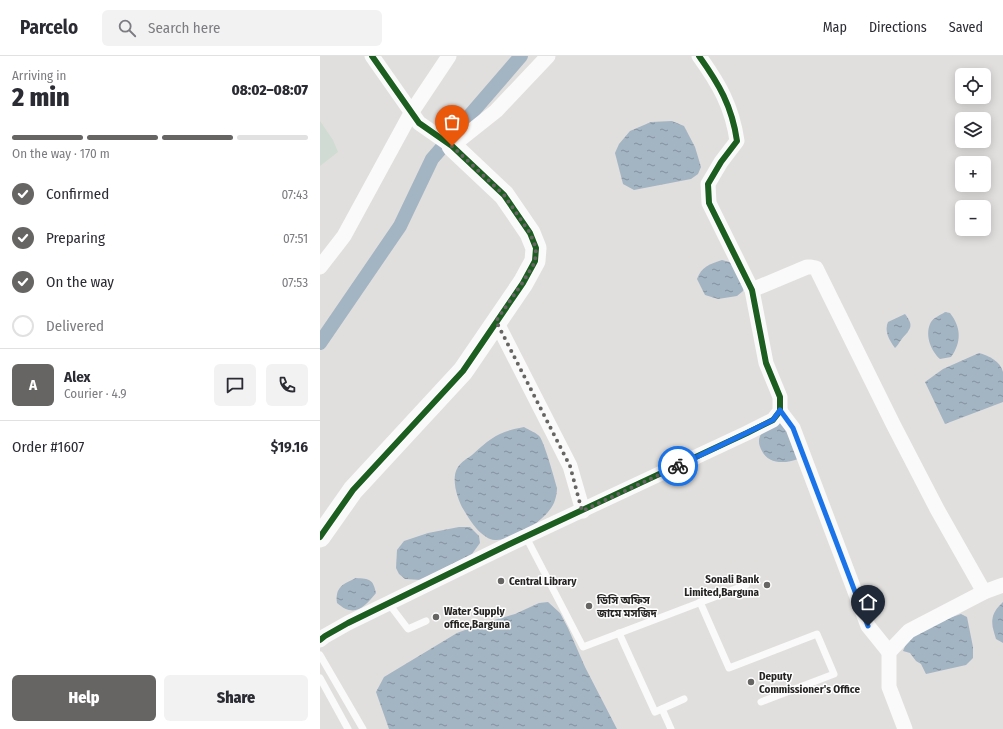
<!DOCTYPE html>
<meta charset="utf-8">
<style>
:root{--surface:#fff;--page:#f2f2f3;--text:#2b2b33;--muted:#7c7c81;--line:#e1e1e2;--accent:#676564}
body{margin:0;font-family:"Fira Sans Condensed","Noto Sans Bengali",sans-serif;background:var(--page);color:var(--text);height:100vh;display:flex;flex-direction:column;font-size:15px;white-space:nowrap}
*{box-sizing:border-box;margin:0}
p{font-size:13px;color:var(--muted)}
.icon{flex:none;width:22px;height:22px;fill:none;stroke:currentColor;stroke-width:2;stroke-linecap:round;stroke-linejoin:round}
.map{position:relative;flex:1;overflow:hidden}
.panel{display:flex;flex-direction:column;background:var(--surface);width:320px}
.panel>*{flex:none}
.buttons{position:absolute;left:635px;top:12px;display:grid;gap:8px}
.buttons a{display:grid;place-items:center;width:36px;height:36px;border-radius:6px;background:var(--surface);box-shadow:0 2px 10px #0003;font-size:20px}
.pin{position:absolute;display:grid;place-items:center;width:34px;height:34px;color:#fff;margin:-41px -17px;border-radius:50% 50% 50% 0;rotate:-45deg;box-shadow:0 0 4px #0007}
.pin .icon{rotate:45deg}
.courier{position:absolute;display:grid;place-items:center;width:40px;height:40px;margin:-20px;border:3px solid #1a73e8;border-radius:50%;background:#fff;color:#222;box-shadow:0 1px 5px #0007}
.headline em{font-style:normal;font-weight:800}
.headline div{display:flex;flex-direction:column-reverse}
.headline{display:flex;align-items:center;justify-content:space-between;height:68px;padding:0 12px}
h1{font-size:26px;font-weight:800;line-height:30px}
.bar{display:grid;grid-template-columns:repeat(4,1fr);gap:6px 4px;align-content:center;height:48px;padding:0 12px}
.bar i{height:5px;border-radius:3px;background:var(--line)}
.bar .selected{background:var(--accent)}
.bar p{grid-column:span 4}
.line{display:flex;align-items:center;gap:10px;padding:0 12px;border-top:1px solid var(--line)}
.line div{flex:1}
.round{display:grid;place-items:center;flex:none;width:42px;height:42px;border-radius:6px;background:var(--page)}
ol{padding:0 12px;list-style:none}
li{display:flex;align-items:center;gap:12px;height:44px}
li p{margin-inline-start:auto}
li .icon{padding:4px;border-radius:50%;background:var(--accent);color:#fff;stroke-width:4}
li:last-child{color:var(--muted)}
li i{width:22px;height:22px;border:2px solid var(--line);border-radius:50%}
.primary-button{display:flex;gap:8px;margin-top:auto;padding:8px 12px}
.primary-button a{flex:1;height:46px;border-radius:6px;background:var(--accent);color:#fff;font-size:16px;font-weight:800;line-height:46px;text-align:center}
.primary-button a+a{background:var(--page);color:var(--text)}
header{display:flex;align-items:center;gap:24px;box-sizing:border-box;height:56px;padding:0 20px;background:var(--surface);border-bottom:1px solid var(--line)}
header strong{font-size:19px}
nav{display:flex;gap:22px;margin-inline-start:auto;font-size:14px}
.search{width:280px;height:36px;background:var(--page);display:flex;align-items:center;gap:10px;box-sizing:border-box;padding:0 14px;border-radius:6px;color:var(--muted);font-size:15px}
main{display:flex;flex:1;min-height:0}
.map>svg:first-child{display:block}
</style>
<header>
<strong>Parcelo</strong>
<div class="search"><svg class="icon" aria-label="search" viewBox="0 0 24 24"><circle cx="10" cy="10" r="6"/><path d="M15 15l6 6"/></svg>Search here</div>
<nav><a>Map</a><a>Directions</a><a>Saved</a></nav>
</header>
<main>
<section class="panel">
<div class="headline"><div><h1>2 min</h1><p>Arriving in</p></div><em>08:02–08:07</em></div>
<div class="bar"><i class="selected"></i><i class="selected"></i><i class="selected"></i><i></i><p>On the way · 170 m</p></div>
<ol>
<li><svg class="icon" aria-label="check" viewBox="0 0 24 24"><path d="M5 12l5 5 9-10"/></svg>Confirmed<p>07:43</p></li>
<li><svg class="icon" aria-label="check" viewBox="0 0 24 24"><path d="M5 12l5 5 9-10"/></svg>Preparing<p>07:51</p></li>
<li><svg class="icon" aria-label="check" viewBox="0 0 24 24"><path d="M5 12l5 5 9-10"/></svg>On the way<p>07:53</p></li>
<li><i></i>Delivered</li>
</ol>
<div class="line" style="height:72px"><b class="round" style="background:var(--accent);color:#fff">A</b><div><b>Alex</b><p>Courier · 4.9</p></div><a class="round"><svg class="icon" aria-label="chat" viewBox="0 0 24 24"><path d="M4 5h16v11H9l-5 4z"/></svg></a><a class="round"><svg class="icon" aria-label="phone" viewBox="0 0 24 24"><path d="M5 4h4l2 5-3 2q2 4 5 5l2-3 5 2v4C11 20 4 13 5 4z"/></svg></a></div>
<div class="line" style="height:52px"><div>Order #1607</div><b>$19.16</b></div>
<div class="primary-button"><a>Help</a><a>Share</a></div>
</section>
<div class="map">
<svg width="683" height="673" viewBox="0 0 683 673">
<defs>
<pattern id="water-ripples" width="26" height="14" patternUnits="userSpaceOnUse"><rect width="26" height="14" fill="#a3b4c3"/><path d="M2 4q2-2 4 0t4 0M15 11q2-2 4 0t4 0" fill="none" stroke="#85929e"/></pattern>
</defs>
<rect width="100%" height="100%" fill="#e1dfdd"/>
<polygon fill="#cfdbd3" points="0,65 13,84 18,96 0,110"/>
<g fill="url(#water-ripples)">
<polygon points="352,65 364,70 375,91 381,111 378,118 371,123 314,134 303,128 295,97 299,88 310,75 331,66"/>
<path d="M402 204 413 207 425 230 423 235 417 240 398 243 385 239 377 223C381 211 390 208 402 204Z"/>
<path d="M625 256 630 257C641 271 642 286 631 301L620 303C611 295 605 280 610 268 612 262 621 259 625 256Z"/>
<path d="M585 258C595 271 590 273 581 284 579 287 578 289 575 292 569 284 564 275 568 266Z"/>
<path d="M659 297C668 299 681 306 683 316 683 325 683 337 683 346L625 368 605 326 623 313Z"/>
<path d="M457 365H469L478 403C465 408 448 408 442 395 439 390 438 385 440 380 443 374 452 369 457 365Z"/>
<path d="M204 371C209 374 217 377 220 381 225 389 234 421 237 432 237 436 236 441 235 444 230 462 194 485 175 484 162 483 151 466 145 456 138 446 130 422 138 411 141 406 148 402 152 399 172 381 178 376 204 371Z"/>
<polygon points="139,471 150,471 159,480 160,487 152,498 101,524 85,523 79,518 76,512 77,494 84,485 108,477"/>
<path d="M36 522C50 523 53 523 56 537 44 552 34 562 17 547 15 531 23 528 36 522Z"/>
<polygon points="228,546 240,557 248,572 265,611 297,673 69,673 56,636 64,621 137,577 164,567 195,558 219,547"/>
<path d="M683 546V587L676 583C671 567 669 559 683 546Z"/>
<path d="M641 558 647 561 653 591V602L646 609 606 618 601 608 596 605 590 597 583 595C586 588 589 581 595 577 608 568 626 563 641 558Z"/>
</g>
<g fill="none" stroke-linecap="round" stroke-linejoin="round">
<polyline stroke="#a3b4c3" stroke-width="14" points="0,287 80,170 112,103 201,0"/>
<g stroke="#fafafa" stroke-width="7">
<polyline points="206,481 263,591 426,529"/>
<polyline points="380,546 409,612 497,578 514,618 441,646"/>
<polyline points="69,548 88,573 106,565"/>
<polyline points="299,577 335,656 364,643"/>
<polyline points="0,599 43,673"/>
<polyline points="0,622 28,673"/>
<polyline points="342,653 351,673"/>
</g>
<g stroke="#fafafa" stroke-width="15">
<polyline points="52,0 99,67 132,90 176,55 228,0"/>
<polyline points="0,211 24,180 91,57 129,0"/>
<polyline points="432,234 487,211 491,211 496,212 573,368 617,453 664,536"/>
<polyline points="176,265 250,410 263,455"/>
<polyline points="460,355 473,372 548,570 569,596"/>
<path d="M0 584 5 580 28 567 194 486 427 377 453 364 460 355V341L446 307 432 234 389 147 388 128 401 106 417 85C412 50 399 28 379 0"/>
<polyline points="585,673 569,631 569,596 589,575 664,536 683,529"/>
</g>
<polyline stroke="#fafafa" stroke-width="21" points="0,481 33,434 143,315 203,227 215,205 216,192 210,177 184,139 132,90"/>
<g stroke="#fff" stroke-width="8">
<g id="cycleway">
<polyline points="0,481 33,434 143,315 203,227 215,205 216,192 210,177 184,139 132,90 99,67 52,0"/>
<path d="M0 584 5 580 28 567 194 486 427 377 453 364 460 355V341L446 307 432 234 389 147 388 128 401 106 417 85C412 50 399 28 379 0"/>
</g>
</g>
<use href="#cycleway" stroke="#1b5e20" stroke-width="6"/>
</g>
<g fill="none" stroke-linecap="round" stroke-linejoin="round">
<polyline stroke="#676564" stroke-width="4" stroke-dasharray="0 7.2" points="132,90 184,139 210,177 216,192 215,206 203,226 176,265 250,410 262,455 358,410"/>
<polyline stroke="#1a73e8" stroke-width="5" points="358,410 453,364 460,354 473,372 548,570"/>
</g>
<g fill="#676564" stroke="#fff" stroke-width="1.5">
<circle cx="181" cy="525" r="4"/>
<circle cx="447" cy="529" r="4"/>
<circle cx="269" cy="550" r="4"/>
<circle cx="116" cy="561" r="4"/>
<circle cx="431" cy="626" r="4"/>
</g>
<g text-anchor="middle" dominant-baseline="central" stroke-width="3" stroke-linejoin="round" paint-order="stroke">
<g font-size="11" font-weight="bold" fill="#262423" stroke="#fff" text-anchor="start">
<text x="439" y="523" text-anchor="end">Sonali Bank<tspan x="439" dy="13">Limited,Barguna</tspan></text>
<text x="189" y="525">Central Library</text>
<text x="277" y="544">ডিসি অফিস<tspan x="277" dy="13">জামে মসজিদ</tspan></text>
<text x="124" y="555">Water Supply<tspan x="124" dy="13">office,Barguna</tspan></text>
<text x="439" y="620">Deputy<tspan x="439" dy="13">Commissioner's Office</tspan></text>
</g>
</g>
</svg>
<div class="buttons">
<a><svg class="icon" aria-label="locate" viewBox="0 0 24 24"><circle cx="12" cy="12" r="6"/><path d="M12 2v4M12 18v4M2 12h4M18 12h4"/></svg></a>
<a><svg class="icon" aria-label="layers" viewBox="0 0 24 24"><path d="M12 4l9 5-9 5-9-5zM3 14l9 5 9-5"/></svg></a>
<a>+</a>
<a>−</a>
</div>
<div class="pin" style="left:132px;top:90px;background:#ea580c"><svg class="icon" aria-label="bag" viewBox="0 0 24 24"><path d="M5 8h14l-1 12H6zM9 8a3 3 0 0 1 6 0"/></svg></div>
<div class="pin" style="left:548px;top:570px;background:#1f2937"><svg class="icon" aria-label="home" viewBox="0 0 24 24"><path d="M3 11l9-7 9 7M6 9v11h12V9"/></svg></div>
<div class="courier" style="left:358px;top:410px"><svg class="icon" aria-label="bike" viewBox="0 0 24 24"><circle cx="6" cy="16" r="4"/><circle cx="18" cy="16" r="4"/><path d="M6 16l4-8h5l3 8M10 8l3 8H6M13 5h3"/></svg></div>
</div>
</main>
